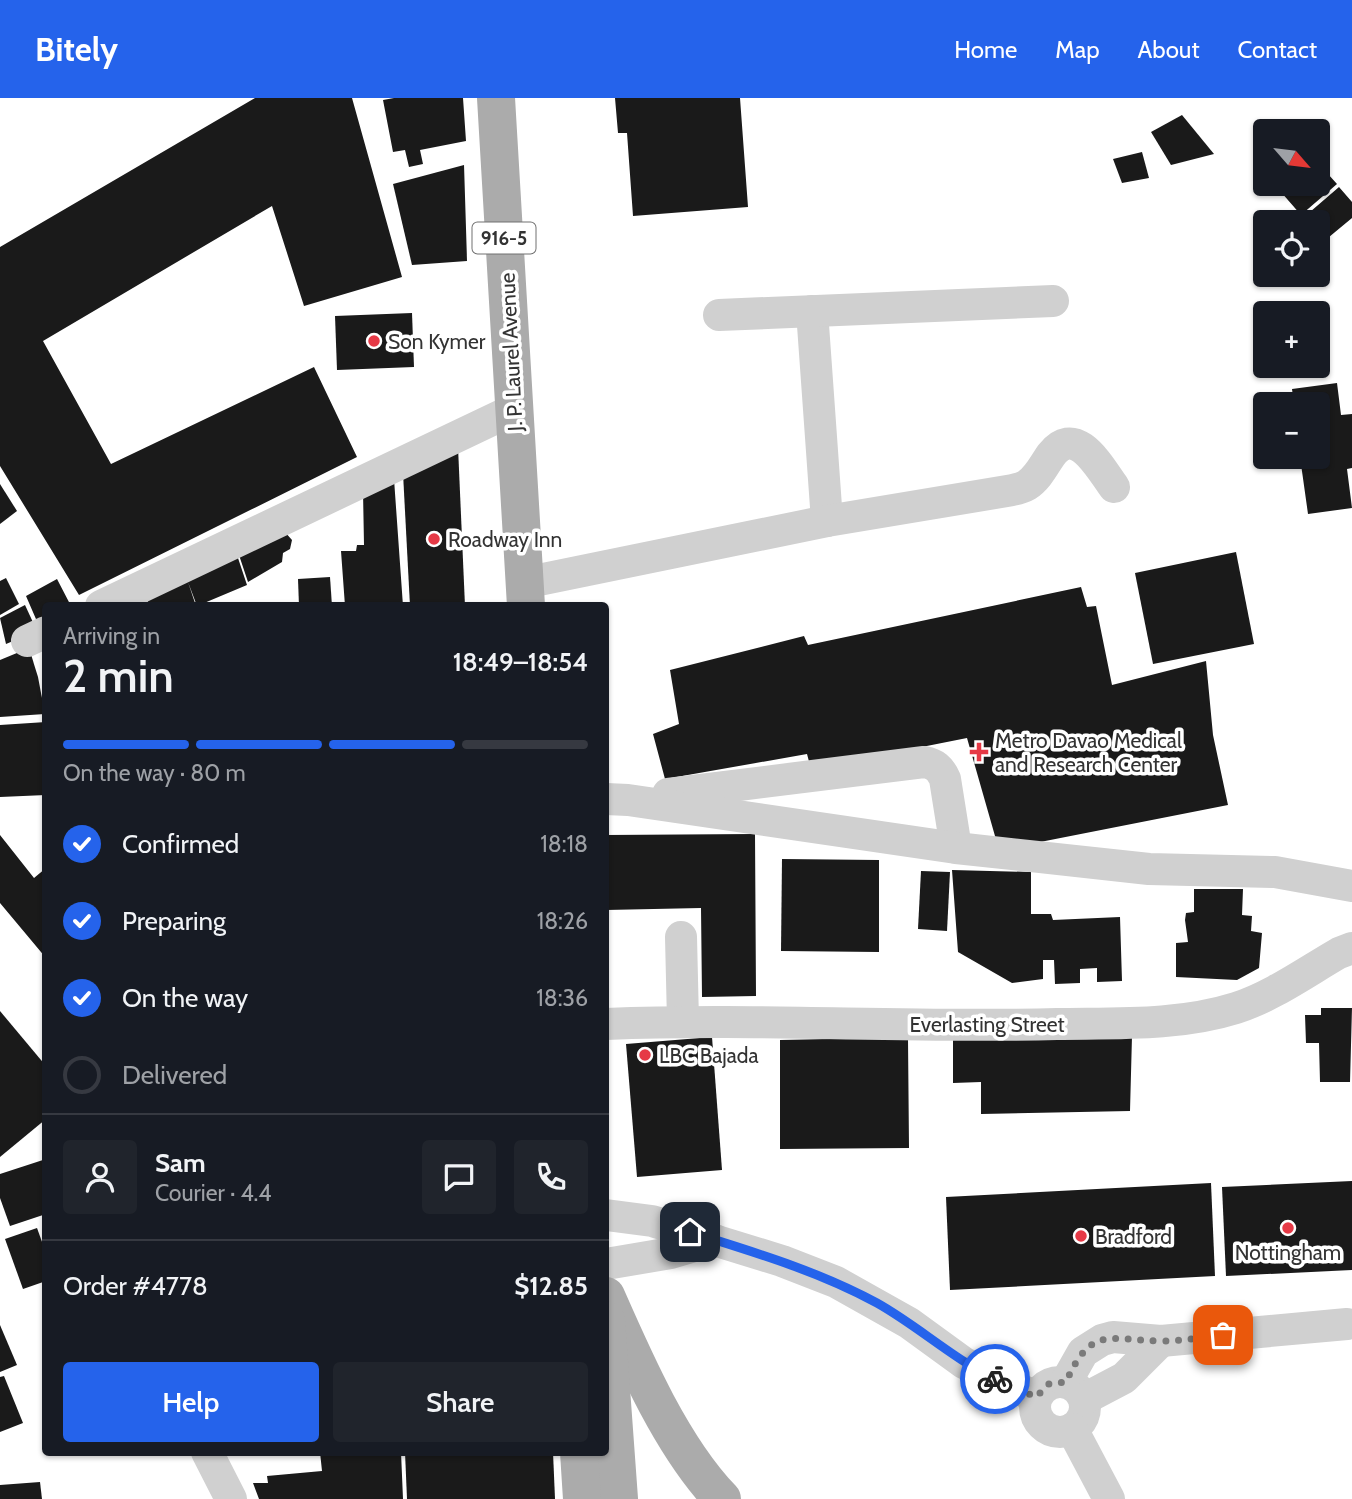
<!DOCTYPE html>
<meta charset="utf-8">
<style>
:root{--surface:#171b24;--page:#20242c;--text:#f1f3f6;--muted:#9ea1a6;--line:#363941;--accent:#2563eb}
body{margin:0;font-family:Cabin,sans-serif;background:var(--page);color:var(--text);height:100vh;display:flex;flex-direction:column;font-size:26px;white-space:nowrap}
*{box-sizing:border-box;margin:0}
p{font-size:23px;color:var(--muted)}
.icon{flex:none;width:38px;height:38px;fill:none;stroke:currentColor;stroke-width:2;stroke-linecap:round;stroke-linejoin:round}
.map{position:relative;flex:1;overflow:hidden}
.drawer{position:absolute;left:42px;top:504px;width:567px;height:854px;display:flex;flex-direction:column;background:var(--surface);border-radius:7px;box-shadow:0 2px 5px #0004}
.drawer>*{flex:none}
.needle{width:46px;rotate:118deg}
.controls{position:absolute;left:1253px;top:21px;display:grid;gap:14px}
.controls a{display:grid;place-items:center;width:77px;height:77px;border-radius:7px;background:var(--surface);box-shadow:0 2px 5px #0004;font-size:35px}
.pin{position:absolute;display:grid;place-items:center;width:60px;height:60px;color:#fff;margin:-30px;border-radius:14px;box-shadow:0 4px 10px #0006}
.courier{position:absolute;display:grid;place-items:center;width:70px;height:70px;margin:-35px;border:5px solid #2563eb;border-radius:50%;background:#fff;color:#222;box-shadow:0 2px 9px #0007}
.summary em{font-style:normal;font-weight:600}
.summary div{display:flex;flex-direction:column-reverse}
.summary{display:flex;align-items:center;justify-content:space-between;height:119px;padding:0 21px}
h1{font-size:46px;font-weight:600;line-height:52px}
.bar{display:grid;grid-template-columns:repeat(4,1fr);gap:10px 7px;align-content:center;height:84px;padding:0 21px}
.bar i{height:9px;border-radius:5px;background:var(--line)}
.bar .selected{background:var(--accent)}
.bar p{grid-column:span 4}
.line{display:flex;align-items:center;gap:18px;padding:0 21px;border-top:2px solid var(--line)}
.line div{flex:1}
.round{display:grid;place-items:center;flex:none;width:74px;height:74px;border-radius:7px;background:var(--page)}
ol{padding:0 21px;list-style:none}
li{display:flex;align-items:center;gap:21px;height:77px}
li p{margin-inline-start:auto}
li .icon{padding:7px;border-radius:50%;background:var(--accent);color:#fff;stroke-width:4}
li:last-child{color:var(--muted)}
li i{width:38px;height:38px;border:4px solid var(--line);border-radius:50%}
.action{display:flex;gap:14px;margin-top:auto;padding:14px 21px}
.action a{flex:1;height:80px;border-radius:7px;background:var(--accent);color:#fff;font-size:28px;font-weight:600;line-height:80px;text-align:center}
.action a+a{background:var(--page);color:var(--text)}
header{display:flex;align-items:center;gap:42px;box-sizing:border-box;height:98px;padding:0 35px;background:var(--accent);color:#fff}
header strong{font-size:33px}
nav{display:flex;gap:38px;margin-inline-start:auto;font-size:24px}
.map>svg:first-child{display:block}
</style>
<header>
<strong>Bitely</strong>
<nav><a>Home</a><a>Map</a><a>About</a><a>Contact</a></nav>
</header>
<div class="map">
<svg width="1352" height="1401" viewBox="0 0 1352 1401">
<rect width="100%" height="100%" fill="#fff"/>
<g fill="#1a1a1a">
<polygon points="255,0 352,0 402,179 304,208 272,108 43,243 111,366 314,269 357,359 79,497 0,368 0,149"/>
<polygon points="394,0 463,0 466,43 420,52 423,66 409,69 405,52 393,54 383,2"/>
<polygon points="615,0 740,0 748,109 633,118 627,35 618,35"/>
<polygon points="1182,17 1214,56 1171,67 1151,34"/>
<polygon points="1142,54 1149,80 1122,85 1113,61"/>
<polygon points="1318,65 1337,86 1301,117 1274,86 1318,86"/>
<polygon points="464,67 467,163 412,167 393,86"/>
<polygon points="1339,89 1352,104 1352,120 1323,144 1318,137 1318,124 1307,124 1303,120"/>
<polygon points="412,215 414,269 337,272 335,218"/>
<polygon points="1337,285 1341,317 1352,316 1352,370 1347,371 1352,410 1308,416 1300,359 1318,359 1318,306 1294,306 1292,291"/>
<polygon points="458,349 465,508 410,508 403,375"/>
<polygon points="394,381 403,508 345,508 341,453 356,453 357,447 364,447 363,393"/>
<polygon points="0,386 17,413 0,426"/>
<polygon points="284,433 292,442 290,451 283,455 282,464 248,484 239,457"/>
<polygon points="236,454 247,487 197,508 188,484 196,508 149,508 146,498"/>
<polygon points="1236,454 1254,546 1153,566 1135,475"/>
<polygon points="330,479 332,508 299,508 298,481"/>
<polygon points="6,480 19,506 0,517 0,483"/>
<polygon points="57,481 71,508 46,508 46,525 39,528 26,498"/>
<polygon points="1081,489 1087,509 1096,508 1112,587 1206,563 1213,637 1228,707 999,752 967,640 811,671 807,656 665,681 653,636 679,626 670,572 804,538 808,547"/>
<polygon points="25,507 37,533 6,546 0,520"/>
<polygon points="29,550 38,579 45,616 0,619 0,562"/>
<polygon points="46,624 46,697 0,699 0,627"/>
<polygon points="755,736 756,898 702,899 701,810 606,812 606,737"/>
<polygon points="0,737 34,780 46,770 46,860 0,805"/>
<polygon points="782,761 879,762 879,854 781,853"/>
<polygon points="952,772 1031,774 1031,816 1051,816 1053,822 1120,819 1122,883 1097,884 1097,870 1080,871 1080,885 1055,886 1054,862 1043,862 1043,881 1012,885 958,854"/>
<polygon points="921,773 950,774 947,833 918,831"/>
<polygon points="1194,791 1243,791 1242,817 1252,818 1251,833 1262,835 1259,870 1237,882 1176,879 1176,845 1188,844 1185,822 1186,815 1194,814"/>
<polygon points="1321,910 1352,910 1350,984 1320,984 1319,945 1306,945 1305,917 1321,917"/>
<polygon points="0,913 46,968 46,1021 0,1059"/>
<polygon points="830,933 908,941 909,1050 780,1051 780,942 830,941"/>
<polygon points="1132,938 1130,1013 981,1016 981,984 953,985 953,941"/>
<polygon points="712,939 722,1072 637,1079 626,946"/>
<polygon points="46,1061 46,1116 10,1128 0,1100 0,1076"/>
<polygon points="1352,1083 1352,1172 1226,1178 1222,1089"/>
<polygon points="1211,1085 1215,1178 950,1192 946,1099"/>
<polygon points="37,1130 46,1155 46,1183 23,1191 5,1141"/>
<polygon points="0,1227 17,1267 0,1274"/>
<polygon points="4,1278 23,1325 0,1334 0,1279"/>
<polygon points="320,1354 401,1354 403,1401 259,1401 253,1385 268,1385 267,1378 322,1373"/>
<polygon points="405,1354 553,1354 555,1401 407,1401"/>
<polygon points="40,1384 42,1401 0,1401 0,1387"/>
</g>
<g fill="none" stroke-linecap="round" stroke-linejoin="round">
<g stroke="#d0d0d0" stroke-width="32">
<polyline points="812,213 827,423"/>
<polyline points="719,217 1053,203"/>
<path d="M524 485 827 423 1007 393C1013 392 1022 390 1027 387 1038 380 1044 367 1051 357 1076 324 1100 370 1114 389"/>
<polyline points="101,508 515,311"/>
<polyline points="27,543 46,534"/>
<path d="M668 696 924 664C935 666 940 670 945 681L956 750"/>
<polyline points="606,701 628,702 956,750 1149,771 1275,774 1352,788"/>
<polyline points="681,839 683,923"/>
<path d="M606 926C756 920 906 930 1057 926 1117 925 1179 928 1236 910 1273 898 1306 874 1339 855L1352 850"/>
<polyline points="606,1117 652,1123 782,1163 836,1184 909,1225 964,1265 1036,1299"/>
<polyline points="606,1166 671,1155 715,1142"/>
<circle cx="1060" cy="1309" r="25"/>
<polyline points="1066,1284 1083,1254 1102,1242 1113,1239 1161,1243 1347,1226"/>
<polyline points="1084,1301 1124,1280 1161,1243"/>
<polyline points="1072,1331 1109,1401"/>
<polyline points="207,1354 231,1401"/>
</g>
<g stroke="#ababab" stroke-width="38">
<polyline points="496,0 526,508"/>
<path d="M606 1198C635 1264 672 1349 722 1401"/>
<polyline points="606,1222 619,1401"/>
<polyline points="579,1354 582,1401"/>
</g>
</g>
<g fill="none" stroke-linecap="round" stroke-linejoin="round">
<path stroke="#7a7a7a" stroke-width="7" stroke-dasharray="0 12.6" d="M995 1281 1036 1299 1049 1286 1066 1284C1092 1225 1111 1243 1162 1243 1182 1243 1203 1239 1223 1237"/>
<path stroke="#2563eb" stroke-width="9" d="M690 1134C754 1154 818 1173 877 1205 918 1228 952 1260 995 1281"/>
</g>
<g fill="#e63946" stroke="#fff" stroke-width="2.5">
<circle cx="374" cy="243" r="7"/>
<circle cx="434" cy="441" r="7"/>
<path d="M975.5 643.5h7v7h7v7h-7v7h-7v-7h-7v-7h7z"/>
<circle cx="645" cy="957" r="7"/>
<circle cx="1288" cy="1130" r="7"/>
<circle cx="1081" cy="1138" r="7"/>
</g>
<g text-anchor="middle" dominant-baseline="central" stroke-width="7" stroke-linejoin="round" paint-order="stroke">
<rect fill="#fff" stroke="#707070" stroke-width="2" x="472.5" y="124.5" width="63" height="31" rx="5"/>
<g font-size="19" font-weight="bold" fill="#333">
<text x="504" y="140">916-5</text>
</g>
<g font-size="21" fill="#333" stroke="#fff" text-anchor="start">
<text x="388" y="243">Son Kymer</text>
<text x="448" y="441">Roadway Inn</text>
<text x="995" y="642">Metro Davao Medical<tspan x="995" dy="24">and Research Center</tspan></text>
<text x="659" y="957">LBC Bajada</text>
<text x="1095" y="1138">Bradford</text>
<text x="1288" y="1154" text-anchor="middle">Nottingham</text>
</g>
<g font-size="21" fill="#333" stroke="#fff">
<text transform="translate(511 254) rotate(-93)">J. P. Laurel Avenue</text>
<text x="987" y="926">Everlasting Street</text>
</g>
</g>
</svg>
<div class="controls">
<a><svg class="needle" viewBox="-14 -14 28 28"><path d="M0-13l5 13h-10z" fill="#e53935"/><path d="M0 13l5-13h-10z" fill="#9ea1a6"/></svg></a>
<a><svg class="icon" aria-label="locate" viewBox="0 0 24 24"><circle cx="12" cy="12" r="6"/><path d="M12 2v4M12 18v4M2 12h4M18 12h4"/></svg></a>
<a>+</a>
<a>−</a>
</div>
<div class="pin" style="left:1223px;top:1237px;background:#ea580c"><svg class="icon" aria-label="bag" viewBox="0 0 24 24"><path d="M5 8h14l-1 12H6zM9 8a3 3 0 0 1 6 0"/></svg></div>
<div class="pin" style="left:690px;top:1134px;background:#1f2937"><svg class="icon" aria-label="home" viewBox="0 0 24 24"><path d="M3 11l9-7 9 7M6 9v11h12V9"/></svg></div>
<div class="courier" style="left:995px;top:1281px"><svg class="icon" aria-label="bike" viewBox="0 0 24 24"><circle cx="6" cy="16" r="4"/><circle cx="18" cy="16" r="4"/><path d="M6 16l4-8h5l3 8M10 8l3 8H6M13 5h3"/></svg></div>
<section class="drawer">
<div class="summary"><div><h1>2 min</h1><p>Arriving in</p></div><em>18:49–18:54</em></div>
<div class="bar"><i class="selected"></i><i class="selected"></i><i class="selected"></i><i></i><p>On the way · 80 m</p></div>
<ol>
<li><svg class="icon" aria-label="check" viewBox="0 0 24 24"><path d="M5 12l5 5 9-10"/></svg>Confirmed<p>18:18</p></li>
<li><svg class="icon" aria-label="check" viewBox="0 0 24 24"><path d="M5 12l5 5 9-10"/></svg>Preparing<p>18:26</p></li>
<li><svg class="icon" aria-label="check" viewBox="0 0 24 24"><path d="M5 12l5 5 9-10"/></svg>On the way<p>18:36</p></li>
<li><i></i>Delivered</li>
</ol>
<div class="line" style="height:126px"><a class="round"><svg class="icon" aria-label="person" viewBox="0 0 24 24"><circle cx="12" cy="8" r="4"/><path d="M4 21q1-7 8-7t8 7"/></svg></a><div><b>Sam</b><p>Courier · 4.4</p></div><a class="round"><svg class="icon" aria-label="chat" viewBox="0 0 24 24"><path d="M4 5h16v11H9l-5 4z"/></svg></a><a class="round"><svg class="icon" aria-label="phone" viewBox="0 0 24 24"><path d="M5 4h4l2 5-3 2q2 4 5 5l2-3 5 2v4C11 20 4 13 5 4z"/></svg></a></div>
<div class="line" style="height:91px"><div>Order #4778</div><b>$12.85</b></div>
<div class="action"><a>Help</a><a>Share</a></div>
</section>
</div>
